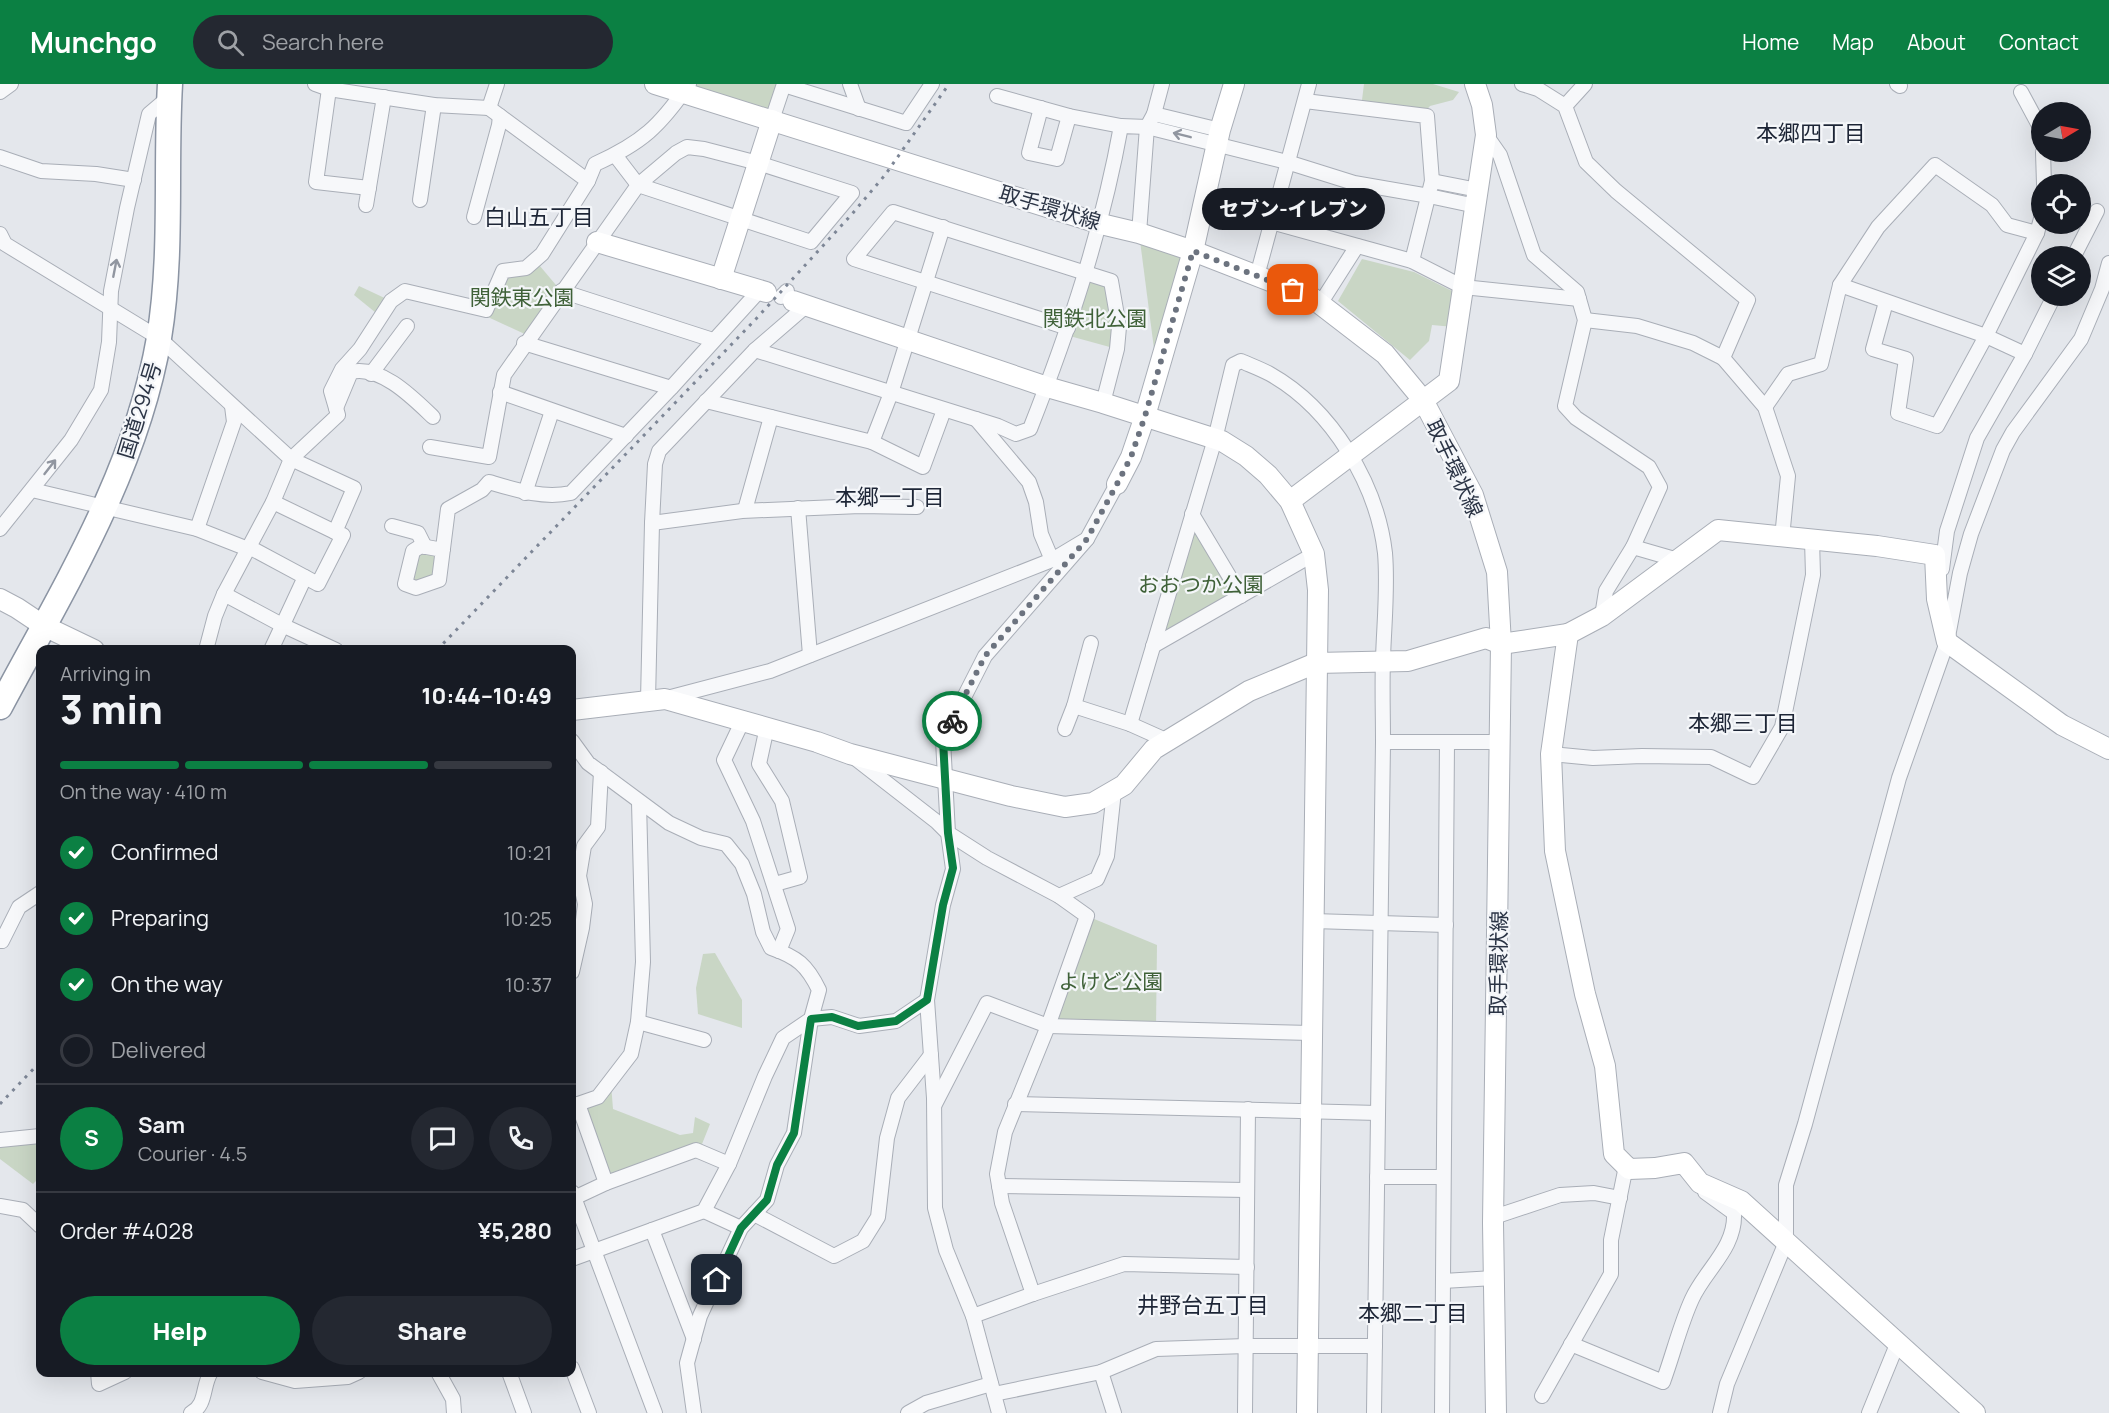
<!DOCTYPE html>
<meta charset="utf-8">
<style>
:root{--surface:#171b24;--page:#242831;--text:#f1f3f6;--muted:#9ea1a6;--line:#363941;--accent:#0b8043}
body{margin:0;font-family:Manrope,"Noto Sans JP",sans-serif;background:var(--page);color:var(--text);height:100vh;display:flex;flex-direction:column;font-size:22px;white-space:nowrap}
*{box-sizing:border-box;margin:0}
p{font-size:20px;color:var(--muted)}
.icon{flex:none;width:33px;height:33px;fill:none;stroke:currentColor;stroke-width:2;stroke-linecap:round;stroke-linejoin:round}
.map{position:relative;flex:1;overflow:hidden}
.details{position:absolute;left:36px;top:561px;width:540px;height:732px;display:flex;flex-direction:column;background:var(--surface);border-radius:12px;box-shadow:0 6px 24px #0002}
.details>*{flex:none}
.needle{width:39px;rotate:80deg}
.tools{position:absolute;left:2031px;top:18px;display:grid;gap:12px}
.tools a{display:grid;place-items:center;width:60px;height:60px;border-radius:50%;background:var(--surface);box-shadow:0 6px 24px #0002;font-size:30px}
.pin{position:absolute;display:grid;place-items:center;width:51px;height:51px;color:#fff;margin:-26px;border-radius:12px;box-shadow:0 3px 9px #0006}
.courier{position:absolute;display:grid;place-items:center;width:60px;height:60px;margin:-30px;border:4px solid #0b8043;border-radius:50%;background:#fff;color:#222;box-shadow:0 2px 8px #0007}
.bubble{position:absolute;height:42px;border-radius:21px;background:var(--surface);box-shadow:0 6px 24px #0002;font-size:20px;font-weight:800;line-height:42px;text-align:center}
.head em{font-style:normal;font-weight:800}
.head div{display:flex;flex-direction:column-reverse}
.head{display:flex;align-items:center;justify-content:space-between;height:102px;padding:0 24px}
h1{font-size:39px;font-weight:800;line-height:45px}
.bar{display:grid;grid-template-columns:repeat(4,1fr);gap:9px 6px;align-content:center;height:72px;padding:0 24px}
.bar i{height:8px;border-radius:4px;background:var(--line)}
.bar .current{background:var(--accent)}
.bar p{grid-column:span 4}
.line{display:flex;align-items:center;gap:15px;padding:0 24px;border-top:2px solid var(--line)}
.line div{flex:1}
.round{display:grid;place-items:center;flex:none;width:63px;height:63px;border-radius:32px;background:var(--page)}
ol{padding:0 24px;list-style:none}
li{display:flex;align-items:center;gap:18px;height:66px}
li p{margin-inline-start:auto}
li .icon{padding:6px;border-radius:50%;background:var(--accent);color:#fff;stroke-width:4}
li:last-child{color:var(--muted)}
li i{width:33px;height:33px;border:3px solid var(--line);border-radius:50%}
.action{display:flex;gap:12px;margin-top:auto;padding:12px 24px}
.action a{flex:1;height:69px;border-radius:36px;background:var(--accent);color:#fff;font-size:24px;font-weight:800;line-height:69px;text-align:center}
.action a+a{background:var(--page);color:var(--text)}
header{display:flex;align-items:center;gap:36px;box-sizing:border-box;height:84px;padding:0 30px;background:var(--accent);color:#fff}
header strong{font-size:28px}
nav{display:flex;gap:33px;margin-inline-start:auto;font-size:21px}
.search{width:420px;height:54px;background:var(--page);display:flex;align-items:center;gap:15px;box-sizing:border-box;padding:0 21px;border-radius:33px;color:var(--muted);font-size:22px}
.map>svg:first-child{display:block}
</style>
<header>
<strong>Munchgo</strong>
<div class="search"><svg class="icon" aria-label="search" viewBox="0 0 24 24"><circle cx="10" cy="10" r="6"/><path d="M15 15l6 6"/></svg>Search here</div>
<nav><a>Home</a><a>Map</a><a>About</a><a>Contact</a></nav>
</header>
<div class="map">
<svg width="2109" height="1329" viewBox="0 0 2109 1329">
<rect width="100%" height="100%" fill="#e4e7ec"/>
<g fill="#c9d6c5">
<polygon points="680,0 777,0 767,27"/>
<polygon points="1364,0 1433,0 1459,8 1453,16 1430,22 1421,32 1361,24"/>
<polygon points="1139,149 1193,167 1157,288"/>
<polygon points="534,175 561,207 529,252 477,228 507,185"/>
<polygon points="1362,175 1414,188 1456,209 1454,243 1432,241 1429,257 1410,276 1338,217"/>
<polygon points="1086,189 1111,197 1117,265 1066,251"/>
<polygon points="359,202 391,217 381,233 354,211"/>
<polygon points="1192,430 1241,512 1153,562"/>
<polygon points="422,468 434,469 437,474 435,492 417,498 411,495 419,470"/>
<polygon points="1087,832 1157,861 1156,945 1048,942"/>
<polygon points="715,869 742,916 742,944 698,930 696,904 703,870"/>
<polygon points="610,987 613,1025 680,1051 693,1049 695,1033 710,1040 702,1060 609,1093 586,1022"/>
<polygon points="40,1052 40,1093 33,1100 0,1075 0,1056"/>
</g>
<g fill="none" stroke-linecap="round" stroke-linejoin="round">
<g stroke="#a9aeb7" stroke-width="16">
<g id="street">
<polyline points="315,0 329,5 434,21 489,24 497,0"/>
<polyline points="850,0 859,25"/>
<polyline points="1522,0 1538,5 1565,22 1586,78 1616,107 1748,216 1723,274 1765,323 1788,392 1782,454"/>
<polyline points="1897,0 1900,2"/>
<polyline points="784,1 906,39 932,0"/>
<polyline points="329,5 316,98 369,104"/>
<polyline points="0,8 11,0"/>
<polyline points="2021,8 2042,47"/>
<polyline points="997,12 1069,32 1121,42"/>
<polyline points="1305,17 1427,32 1432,97"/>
<polyline points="1565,22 1585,0"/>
<polyline points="1041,24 1029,69 1057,75 1069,32"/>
<polyline points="1154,30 1220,46"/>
<polyline points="772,36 784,0"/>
<polyline points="1486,51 1500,71 1534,171 1577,208 1585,236 1565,322 1576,334 1649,383 1660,403 1633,463 1606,507 1602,532"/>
<polyline points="2043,68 2044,100"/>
<polyline points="0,73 41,87 96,90 134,96"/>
<path d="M588 97 595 80C642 59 660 42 689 0"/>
<polyline points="420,116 434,21"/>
<polyline points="366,121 384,13"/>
<polyline points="474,133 499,41 500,32"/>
<polyline points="1271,138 1412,177 1463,203 1579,215"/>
<polyline points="1139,149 1147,43 1154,30 1162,0"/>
<polyline points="0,150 5,160 159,254 291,375 354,404 335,448 343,451 318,500 249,463 273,418 291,375 338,331 331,307 342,285 360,265 391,217 405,207 486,226 503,187 526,184 542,170 588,97 489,24"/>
<polyline points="2074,172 2097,127"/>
<polyline points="1412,177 1432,97 1478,106"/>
<polyline points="1257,192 1309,0"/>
<polyline points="1840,201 1986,252 2025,270"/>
<polyline points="561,207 713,256"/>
<polyline points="781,213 787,207"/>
<polyline points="1886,218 1873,265 1906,275 1898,329 1937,342 1986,252 2037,149 2042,131"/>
<polyline points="1320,220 1357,162"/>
<polyline points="1585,236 1637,242 1693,259 1723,274"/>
<polyline points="1068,244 854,175 893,128 1111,197 1119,243 1117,265 1103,319"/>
<polyline points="524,259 671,304"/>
<path d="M755 266 998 342 1016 350 1030 345C1069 246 1102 147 1121 42L1147 43 1287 78 1354 99 1429 112 1476 122"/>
<polyline points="371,290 407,242"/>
<polyline points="500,308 626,352"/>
<polyline points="706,317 872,358 891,309 943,143"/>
<polyline points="1765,323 1788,290 1821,280 1840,201 1878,143 1935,81 1992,121 2007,141 2037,149"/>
<path d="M336 324 351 288C381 281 413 314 433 333"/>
<polyline points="976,335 1029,398 1036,418 1041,450 1052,476"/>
<polyline points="872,358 923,383 944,326"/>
<polyline points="430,363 489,373 504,291 638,101 676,69 687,63 704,65 758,79 852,109 811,158 638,101 615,71"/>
<polyline points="32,406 197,445 248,465"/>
<polyline points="525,409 552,327"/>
<polyline points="273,418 335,448"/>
<polyline points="798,424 810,571"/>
<polyline points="745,426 771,333"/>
<polyline points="1192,430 1241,512"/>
<polyline points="652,439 742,427 860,422 917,423"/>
<polyline points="392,442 418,449 425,463"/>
<polyline points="0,445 71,356 101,306 109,258 111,207 127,124 149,30 169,13"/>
<polyline points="197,445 234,338 232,322"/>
<polyline points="1633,463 1678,476"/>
<path d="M443 466 421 462 413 467 405 500 416 504 439 496 448 425 482 406 489 398C516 406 543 415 571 409L671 304 759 207"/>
<polyline points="1942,485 1947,447 1977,354 2025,270 2054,212"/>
<polyline points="224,510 249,463"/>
<polyline points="1153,562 1314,470"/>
<polyline points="206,566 215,532 224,510 282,541 336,566"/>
<polyline points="271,566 305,493"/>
<polyline points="667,614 770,587 1052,476 1087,455 1117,400"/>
<polyline points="648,616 652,439 655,380 659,367 755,266 806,222"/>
<polyline points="1074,622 1130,640 1168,657"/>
<polyline points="743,636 724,676 753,737 788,845 779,867"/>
<path d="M1130 640 1215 355 1233 281 1241 277C1250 281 1261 285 1270 290 1332 325 1377 400 1385 469 1388 504 1384 540 1383 575 1382 602 1383 630 1383 658L1374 1329"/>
<polyline points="767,643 759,680 782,717 800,793 775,800"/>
<polyline points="1065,645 1074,622 1091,559"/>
<path d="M572 657 588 679 669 739 701 754 726 760 742 780 754 810 763 848 771 864C797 873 807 881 819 906L811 935 783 954 765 992 729 1080 704 1127 572 1175"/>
<polyline points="1383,658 1501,658"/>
<polyline points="1551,670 1593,674 1642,672 1711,673 1753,693 1782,643 1813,491 1812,456"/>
<polyline points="856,675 937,738 948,749 953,785 943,821 927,916 934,1014 935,1124 946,1166 973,1232 999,1329"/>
<polyline points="1059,812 1097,795 1107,772 1114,707"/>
<polyline points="1313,837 1446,841"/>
<polyline points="0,857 2,857 19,823 40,809"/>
<polyline points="572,888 582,844 585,820 579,792 584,762 598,743 601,688"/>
<polyline points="638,938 704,956"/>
<polyline points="578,1020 606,1099"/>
<polyline points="935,1020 987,919 1048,942 1311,949"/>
<polyline points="1015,1020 1378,1029"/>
<polyline points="572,1022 598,1013 631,970 638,938 643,878 639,718"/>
<polyline points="0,1056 40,1052"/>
<polyline points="1377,1093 1443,1093"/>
<polyline points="999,1102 1247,1106"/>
<polyline points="572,1108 655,1329"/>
<polyline points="574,1114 606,1099 696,1066 729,1080"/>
<polyline points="0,1122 23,1126 40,1142"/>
<polyline points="704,1127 741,1144"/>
<polyline points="754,1130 834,1172 863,1157 878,1133 887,1054 898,1014 931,971"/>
<polyline points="1494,1133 1560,1111 1594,1109 1620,1114"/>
<polyline points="652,1146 694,1255"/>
<polyline points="1443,1197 1494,1194"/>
<polyline points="1033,1210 1002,1119 997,1090 1005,1048 1048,942 1087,832 1059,812 987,774 948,749 943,656 953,635 985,572 1087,455"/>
<polyline points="973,1232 1033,1210 1124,1180 1247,1183"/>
<path d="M1571 1260 1663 1298C1673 1271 1680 1241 1692 1215 1705 1186 1736 1164 1734 1129L1705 1108"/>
<polyline points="572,1284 589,1329"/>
<polyline points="98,1288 99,1300 125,1288"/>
<polyline points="262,1288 295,1297 348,1293 359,1288"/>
<polyline points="438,1288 453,1315 454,1329"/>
<polyline points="509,1288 524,1329"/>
<polyline points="1101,1288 1114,1329"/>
<polyline points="994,1310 1101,1288 1156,1265 1246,1262 1375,1262"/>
<polyline points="1542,1312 1611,1190 1611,1156 1626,1082"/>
<path d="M191 1329C207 1321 202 1302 211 1288"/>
<polyline points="694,1329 687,1279 700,1232 741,1144 767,1116 777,1081 794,1049 811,935 832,933 859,942 896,937 927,916"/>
<polyline points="908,1329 926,1319 991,1300"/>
<polyline points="1245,1329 1248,1025"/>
<polyline points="1442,1329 1447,658 1449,658"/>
<polyline points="1720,1329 1727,1300 1786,1158 1786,1101 1805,1040 1899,694 1947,558 1960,489 1971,450 2003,366 2013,348 2081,255 2102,205 2109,179"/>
<polyline points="1869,1329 1898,1258"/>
</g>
</g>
<g stroke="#a9aeb7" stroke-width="22">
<g id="secondary">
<polyline points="655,0 1101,140 1139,149 1193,167 1311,213 1385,270 1423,316 1473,411 1497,488 1501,560 1493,1139 1496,1329"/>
<polyline points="597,158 766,208"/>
<polyline points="721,195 772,36"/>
<polyline points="793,217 1047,303 1103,319 1222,357 1246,372 1268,391 1290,417 1314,470 1318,506 1307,1329"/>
<polyline points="1117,400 1131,373 1145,332 1193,167 1220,46 1234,0"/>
<polyline points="1290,417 1449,297 1486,51 1482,21 1475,0"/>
<polyline points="0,515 17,524 44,542 94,566"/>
<polyline points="1568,550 1602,532 1718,446 1877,462 1935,471 1937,515 1947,558 2062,641 2109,665"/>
<polyline points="572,626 665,615 817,658 850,670 1011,712 1065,723 1093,719 1124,701 1154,665 1249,607 1316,579 1408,577 1486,554 1501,560 1568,550 1551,670 1555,767 1585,910 1605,982 1614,1070 1629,1085 1655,1084 1684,1079 1700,1099 1741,1117 1975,1329"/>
</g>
</g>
<g stroke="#8b94a3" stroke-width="27">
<path id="highway" d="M0 623C63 505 136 388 159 254 173 169 165 85 170 0"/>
</g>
<use href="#street" stroke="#f7f8fa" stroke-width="14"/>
<use href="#secondary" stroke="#fff" stroke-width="20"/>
<use href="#highway" stroke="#fff" stroke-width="24"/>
<g stroke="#7d8696" stroke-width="3" stroke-dasharray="3 6" stroke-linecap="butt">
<polyline points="437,566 755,236 852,130 885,91 949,0"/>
<polyline points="0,1020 40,978"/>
</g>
</g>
<defs><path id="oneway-shaft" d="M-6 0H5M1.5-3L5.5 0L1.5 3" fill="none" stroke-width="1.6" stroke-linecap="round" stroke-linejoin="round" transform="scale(1.5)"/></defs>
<g stroke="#9196a0">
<use href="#oneway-shaft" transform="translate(1182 51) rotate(-166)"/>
<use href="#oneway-shaft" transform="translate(115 184) rotate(-79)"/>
<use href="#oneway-shaft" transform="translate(50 383) rotate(-52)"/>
</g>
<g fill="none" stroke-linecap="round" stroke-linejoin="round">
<polyline stroke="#6c737f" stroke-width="6" stroke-dasharray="0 10.8" points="952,637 985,572 1087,455 1117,400 1131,373 1145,332 1193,167 1293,206"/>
<polyline stroke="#0b8043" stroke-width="8" points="717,1196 741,1144 767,1116 777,1081 794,1049 811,935 832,933 858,942 896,937 927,916 943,821 953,784 948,749 943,656 952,637"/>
</g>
<g text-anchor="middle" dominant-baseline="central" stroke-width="4.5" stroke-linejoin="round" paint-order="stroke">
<g font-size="21" fill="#2b3445" stroke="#f4f6f9">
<text transform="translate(1050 123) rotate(17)">取手環状線</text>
<text transform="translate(139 326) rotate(-73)">国道294号</text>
<text transform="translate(1455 384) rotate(65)">取手環状線</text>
<text transform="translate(1498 879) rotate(-89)">取手環状線</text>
</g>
<g font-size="21" fill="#3f6138" stroke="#f4f6f9">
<text x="522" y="213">関鉄東公園</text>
<text x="1095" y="234">関鉄北公園</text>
<text x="1201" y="500">おおつか公園</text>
<text x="1111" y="897">よけど公園</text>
</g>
<g font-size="22" fill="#1d2536" stroke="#f4f6f9">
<text x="1811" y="49">本郷四丁目</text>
<text x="539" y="133">白山五丁目</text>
<text x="890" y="413">本郷一丁目</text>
<text x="1743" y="639">本郷三丁目</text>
<text x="1203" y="1221">井野台五丁目</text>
<text x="1413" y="1229">本郷二丁目</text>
</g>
</g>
</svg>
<div class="tools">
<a><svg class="needle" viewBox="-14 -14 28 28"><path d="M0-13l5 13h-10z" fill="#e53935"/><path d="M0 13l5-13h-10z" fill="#9ea1a6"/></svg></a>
<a><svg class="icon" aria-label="locate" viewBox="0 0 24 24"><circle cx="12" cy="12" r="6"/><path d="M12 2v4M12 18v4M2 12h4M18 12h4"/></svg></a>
<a><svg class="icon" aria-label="layers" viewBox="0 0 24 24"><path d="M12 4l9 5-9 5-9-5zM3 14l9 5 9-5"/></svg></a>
</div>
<div class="pin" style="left:1293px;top:206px;background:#ea580c"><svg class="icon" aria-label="bag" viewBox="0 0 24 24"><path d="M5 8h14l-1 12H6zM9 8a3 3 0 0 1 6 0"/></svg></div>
<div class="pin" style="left:717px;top:1196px;background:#1f2937"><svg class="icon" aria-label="home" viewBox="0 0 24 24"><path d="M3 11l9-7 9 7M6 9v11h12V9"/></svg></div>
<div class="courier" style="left:952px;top:637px"><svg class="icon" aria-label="bike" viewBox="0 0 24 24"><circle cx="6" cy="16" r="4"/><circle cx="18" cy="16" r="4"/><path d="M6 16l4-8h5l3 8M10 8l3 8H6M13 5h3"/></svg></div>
<div class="bubble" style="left:1202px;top:104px;width:183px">セブン-イレブン</div>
<section class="details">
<div class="head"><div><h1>3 min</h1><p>Arriving in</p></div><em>10:44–10:49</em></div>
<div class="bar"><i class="current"></i><i class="current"></i><i class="current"></i><i></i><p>On the way · 410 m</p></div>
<ol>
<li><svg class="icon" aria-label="check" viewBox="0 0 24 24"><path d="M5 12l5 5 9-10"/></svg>Confirmed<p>10:21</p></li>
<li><svg class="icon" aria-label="check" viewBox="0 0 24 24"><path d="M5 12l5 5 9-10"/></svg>Preparing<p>10:25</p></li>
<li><svg class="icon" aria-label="check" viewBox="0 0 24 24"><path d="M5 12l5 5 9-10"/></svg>On the way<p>10:37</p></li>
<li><i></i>Delivered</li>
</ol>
<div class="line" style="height:108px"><b class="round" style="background:var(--accent);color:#fff">S</b><div><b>Sam</b><p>Courier · 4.5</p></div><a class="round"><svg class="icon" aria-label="chat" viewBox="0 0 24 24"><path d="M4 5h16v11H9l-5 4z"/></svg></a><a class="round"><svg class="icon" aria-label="phone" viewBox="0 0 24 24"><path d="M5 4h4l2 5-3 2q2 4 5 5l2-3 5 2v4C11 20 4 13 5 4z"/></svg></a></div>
<div class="line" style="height:78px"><div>Order #4028</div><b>¥5,280</b></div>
<div class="action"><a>Help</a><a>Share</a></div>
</section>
</div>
